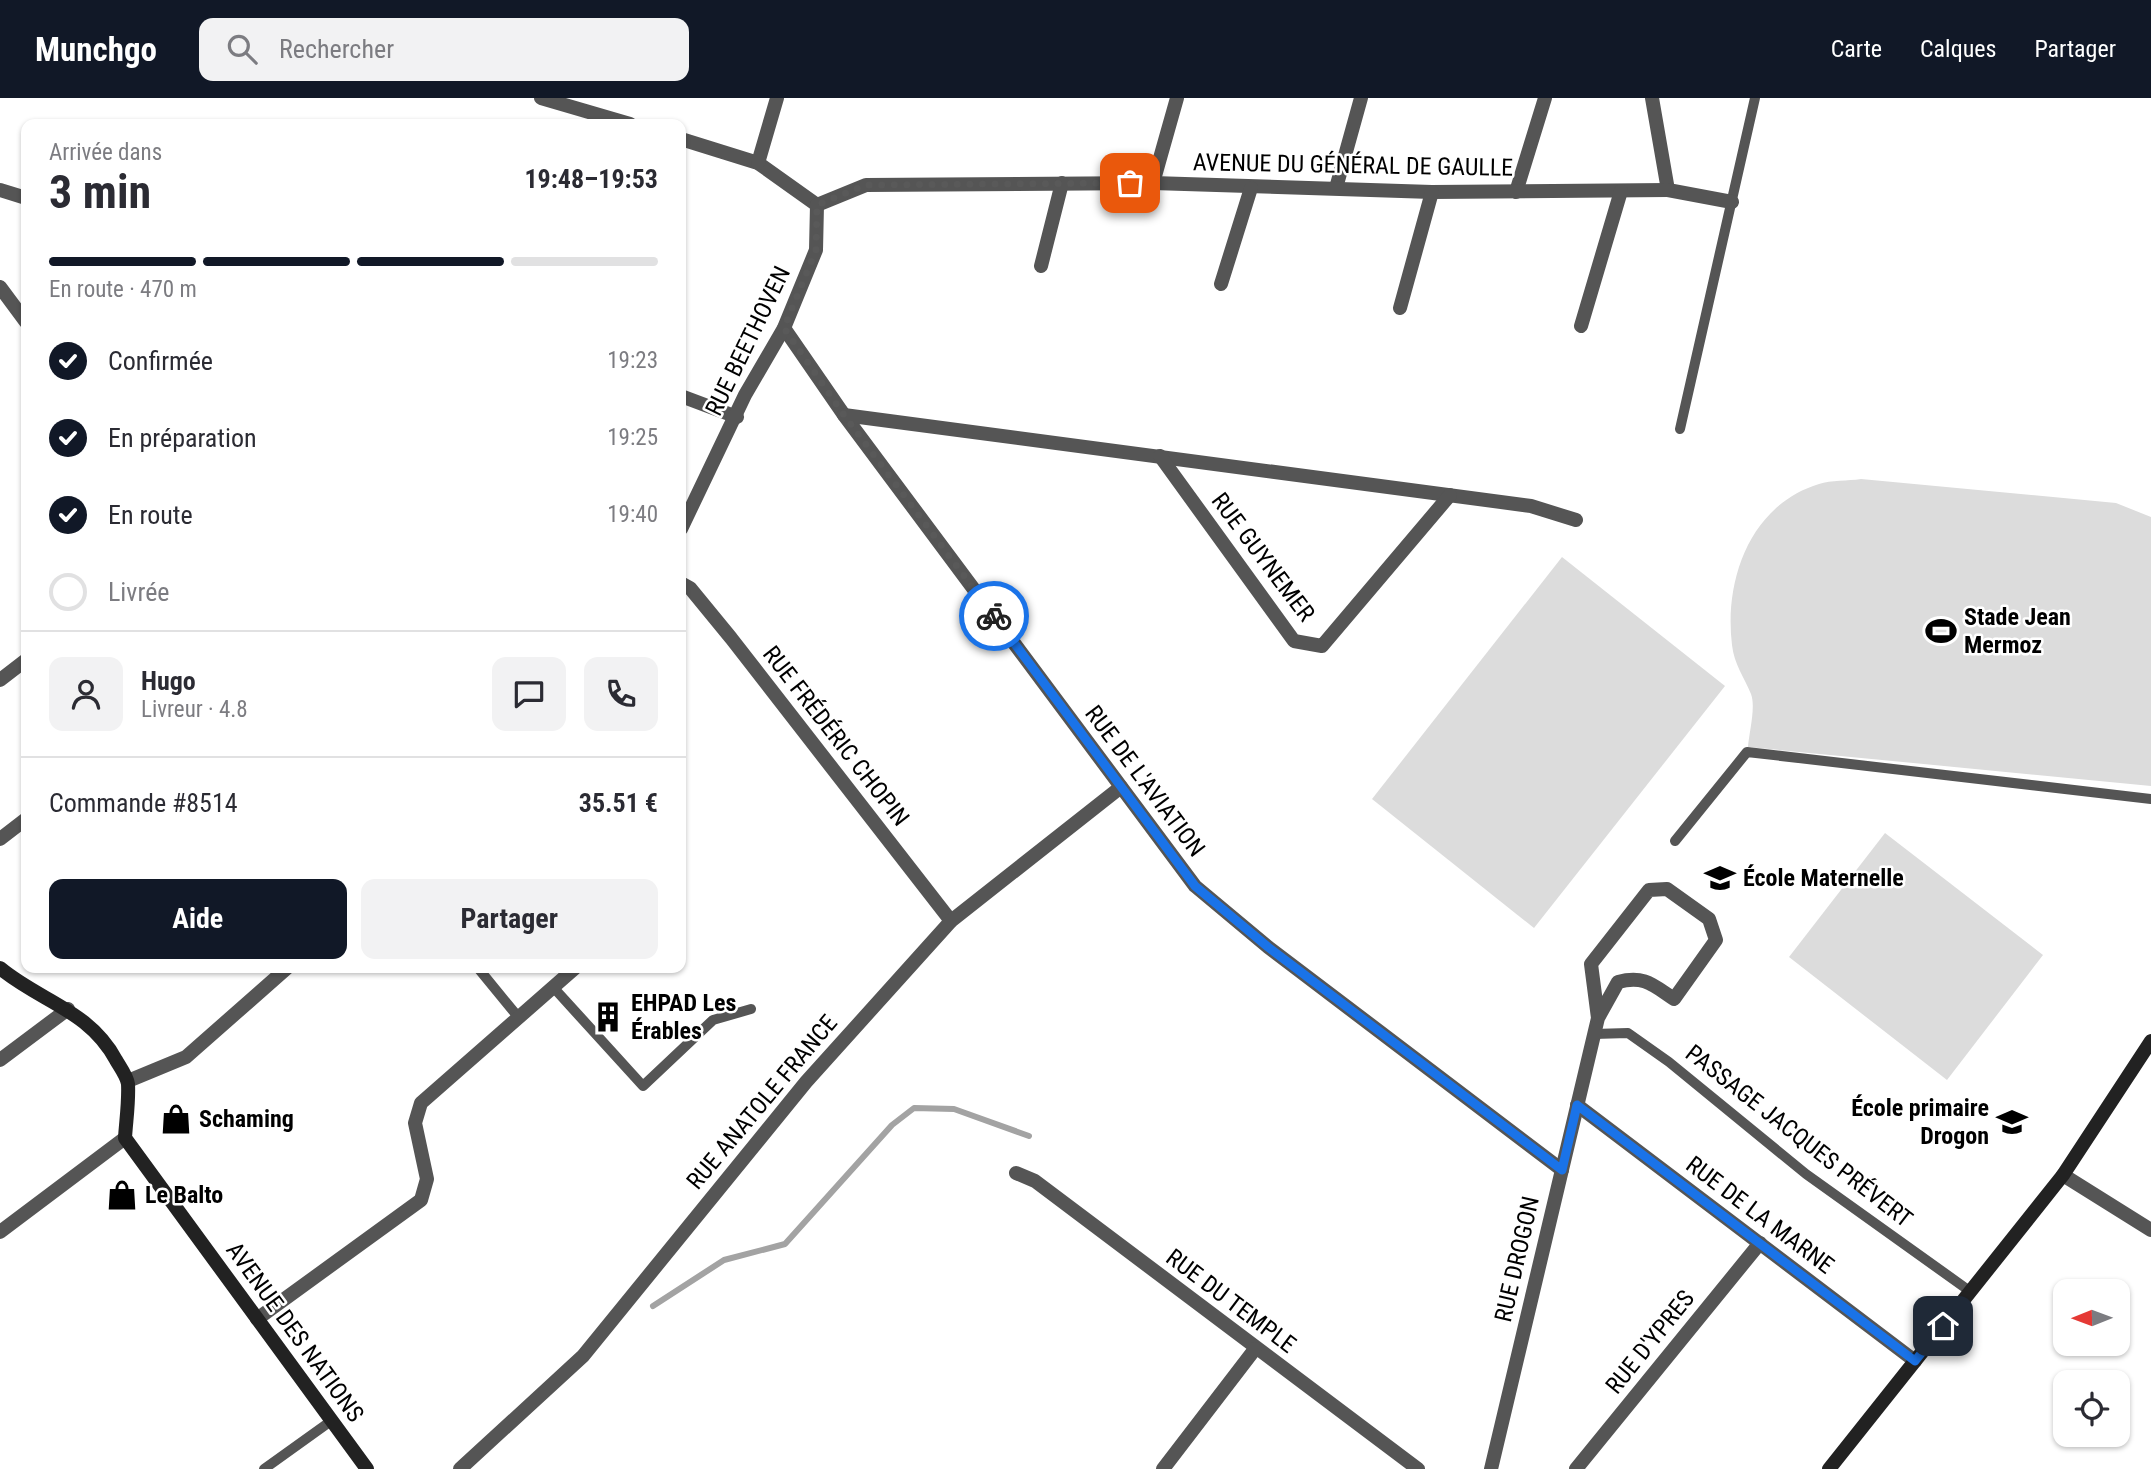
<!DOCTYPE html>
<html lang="fr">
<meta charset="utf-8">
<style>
:root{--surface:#fff;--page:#f2f2f3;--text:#2b2b33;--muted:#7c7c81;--line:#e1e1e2;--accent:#111827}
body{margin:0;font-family:"Roboto Condensed",sans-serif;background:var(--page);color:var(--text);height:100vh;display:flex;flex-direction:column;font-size:26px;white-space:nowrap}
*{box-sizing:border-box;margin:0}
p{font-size:23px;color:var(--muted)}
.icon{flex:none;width:38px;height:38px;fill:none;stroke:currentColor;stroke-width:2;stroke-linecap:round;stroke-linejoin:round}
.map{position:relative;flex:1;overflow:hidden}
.details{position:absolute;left:21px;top:21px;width:665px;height:854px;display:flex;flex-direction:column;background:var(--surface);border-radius:14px;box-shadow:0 2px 5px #0004}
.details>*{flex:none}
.needle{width:46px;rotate:269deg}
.controls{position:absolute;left:2053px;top:1181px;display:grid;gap:14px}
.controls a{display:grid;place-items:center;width:77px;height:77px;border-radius:14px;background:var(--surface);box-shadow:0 2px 5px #0004;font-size:35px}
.pin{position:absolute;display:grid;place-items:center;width:60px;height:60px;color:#fff;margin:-30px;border-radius:14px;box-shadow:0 4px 10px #0006}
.courier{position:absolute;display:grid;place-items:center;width:70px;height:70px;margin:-35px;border:5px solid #1a73e8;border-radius:50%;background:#fff;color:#222;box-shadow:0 2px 9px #0007}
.summary em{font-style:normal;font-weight:700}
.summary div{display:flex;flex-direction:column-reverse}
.summary{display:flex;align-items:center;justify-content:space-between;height:119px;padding:0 28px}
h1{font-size:46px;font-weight:700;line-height:52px}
.bar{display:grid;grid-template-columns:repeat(4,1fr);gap:10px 7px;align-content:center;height:84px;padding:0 28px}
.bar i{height:9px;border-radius:5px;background:var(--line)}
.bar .current{background:var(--accent)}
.bar p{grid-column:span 4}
.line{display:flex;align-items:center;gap:18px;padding:0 28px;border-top:2px solid var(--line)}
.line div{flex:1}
.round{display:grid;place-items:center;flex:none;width:74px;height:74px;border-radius:14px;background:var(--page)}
ol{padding:0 28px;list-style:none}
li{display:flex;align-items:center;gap:21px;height:77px}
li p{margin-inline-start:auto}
li .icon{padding:7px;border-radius:50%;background:var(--accent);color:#fff;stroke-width:4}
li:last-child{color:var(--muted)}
li i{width:38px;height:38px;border:4px solid var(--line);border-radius:50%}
.primary-button{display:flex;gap:14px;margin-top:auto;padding:14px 28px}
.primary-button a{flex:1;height:80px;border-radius:14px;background:var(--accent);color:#fff;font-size:28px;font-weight:700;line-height:80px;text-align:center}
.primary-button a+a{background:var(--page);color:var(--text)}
header{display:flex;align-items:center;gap:42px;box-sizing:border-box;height:98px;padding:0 35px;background:var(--accent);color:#fff}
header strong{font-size:33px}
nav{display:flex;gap:38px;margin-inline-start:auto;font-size:24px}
.search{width:490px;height:63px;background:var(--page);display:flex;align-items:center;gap:18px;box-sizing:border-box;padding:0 24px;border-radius:14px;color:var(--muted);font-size:26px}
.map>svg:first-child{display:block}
</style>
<header>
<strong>Munchgo</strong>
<div class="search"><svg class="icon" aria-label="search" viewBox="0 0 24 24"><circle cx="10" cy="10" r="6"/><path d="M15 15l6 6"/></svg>Rechercher</div>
<nav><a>Carte</a><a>Calques</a><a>Partager</a></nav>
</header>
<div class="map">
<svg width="2151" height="1371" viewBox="0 0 2151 1371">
<rect width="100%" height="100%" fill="#fff"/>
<g fill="#dcdcdc">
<path d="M1861 381 2116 405 2151 419V688L1748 649C1749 635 1756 609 1751 596 1744 579 1734 566 1732 547 1724 482 1750 407 1819 386 1831 382 1848 383 1861 381Z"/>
<polygon points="1562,459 1725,588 1534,830 1372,701"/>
<polygon points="1885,735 2043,857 1947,982 1789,859"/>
</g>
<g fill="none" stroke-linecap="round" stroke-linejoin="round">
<polyline stroke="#a3a3a3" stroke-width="6" points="653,1208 724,1162 785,1146 892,1027 914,1010 954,1011 1029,1038"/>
<g stroke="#555" stroke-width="10">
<polyline points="1680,331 1755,0"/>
<polyline points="1675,743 1747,654 2151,701"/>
<polyline points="478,870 519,920"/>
<polyline points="553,889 643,988 713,922 751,911"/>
<polyline points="1594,936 1628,935 1669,964 1806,1076 1971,1194"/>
<polyline points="264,1371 331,1323"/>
</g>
<g stroke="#555" stroke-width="14">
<polyline points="541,0 630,26"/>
<polyline points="1652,0 1668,92 1732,104"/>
<polyline points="681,41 758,65 817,107"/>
<polyline points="758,65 777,0"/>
<polyline points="1153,85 1177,0"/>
<polyline points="1336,90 1361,0"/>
<polyline points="0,92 26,100"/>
<polyline points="1516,94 1545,0"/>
<polyline points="817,107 866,87 1153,85 1432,94 1668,92"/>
<polyline points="1041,168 1062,85"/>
<polyline points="1221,186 1251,90"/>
<polyline points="0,189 26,224"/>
<polyline points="1400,210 1432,94"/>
<polyline points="1581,228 1621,93"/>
<polyline points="784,230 844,317 1195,788 1268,849 1562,1072"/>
<polyline points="681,298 737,319"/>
<polyline points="844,317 1531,408 1576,422"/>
<polyline points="1160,358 1294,543 1322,548 1450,397"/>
<polyline points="681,431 745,297 784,230 816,152 817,107"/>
<polyline points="681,485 690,490 731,540 951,823"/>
<polyline points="0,582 26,562"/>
<polyline points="0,741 26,721"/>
<polyline points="0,962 68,911"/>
<polyline points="128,983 186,959 287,870"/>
<polyline points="1577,1007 1915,1263"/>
<polyline points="1016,1075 1035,1083 1418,1371"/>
<polyline points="2063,1077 2151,1132"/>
<polyline points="0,1134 125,1040"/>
<polyline points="257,1221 421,1102 427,1081 415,1025 421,1005 575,870"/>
<polyline points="460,1371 583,1258 806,984 951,823 1121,689"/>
<polyline points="1163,1371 1255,1251"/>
<path d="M1491 1371 1598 920 1618 884C1644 877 1653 887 1674 901L1716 842 1709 821 1667 791 1649 792 1591 866 1598 920"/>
<polyline points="1576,1371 1760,1145"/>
</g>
<g stroke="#222" stroke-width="14">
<path d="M0 870C41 904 89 912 116 962 120 969 127 978 128 986 129 1004 126 1023 125 1040L367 1371"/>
<polyline points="1829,1371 2063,1077 2151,943"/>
</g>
</g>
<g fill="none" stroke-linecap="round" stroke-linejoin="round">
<polyline stroke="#595959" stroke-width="7" stroke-dasharray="0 12.6" points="994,518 844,317 784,230 816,152 817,107 866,87 1130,85"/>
<polyline stroke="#1a73e8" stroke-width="9" points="994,518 1195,788 1268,849 1562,1072 1577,1007 1915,1263 1943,1228"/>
</g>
<defs>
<g id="stadium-bare" transform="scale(2.415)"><path d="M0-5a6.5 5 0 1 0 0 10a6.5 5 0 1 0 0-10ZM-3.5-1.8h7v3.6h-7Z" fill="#000" stroke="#fff" stroke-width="2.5" paint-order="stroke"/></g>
<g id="school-bare" transform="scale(2.415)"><path d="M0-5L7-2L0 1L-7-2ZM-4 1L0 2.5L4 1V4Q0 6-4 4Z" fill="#000" stroke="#fff" stroke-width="2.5" paint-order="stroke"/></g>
<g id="building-bare" transform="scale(2.415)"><path d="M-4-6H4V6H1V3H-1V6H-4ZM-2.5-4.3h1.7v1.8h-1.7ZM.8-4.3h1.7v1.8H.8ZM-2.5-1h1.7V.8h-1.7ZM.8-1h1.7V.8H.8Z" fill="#000" stroke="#fff" stroke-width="2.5" paint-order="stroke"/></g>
<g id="shop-bare" transform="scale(2.415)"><path d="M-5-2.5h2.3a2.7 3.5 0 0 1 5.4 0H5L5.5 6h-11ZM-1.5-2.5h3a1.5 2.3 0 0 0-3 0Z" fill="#000" stroke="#fff" stroke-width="2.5" paint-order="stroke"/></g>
</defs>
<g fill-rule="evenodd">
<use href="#stadium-bare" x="1941" y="533"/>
<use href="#school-bare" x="1720" y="780"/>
<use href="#building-bare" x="608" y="919"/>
<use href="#shop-bare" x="176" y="1021"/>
<use href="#school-bare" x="2012" y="1024"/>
<use href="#shop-bare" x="122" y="1097"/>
</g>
<g text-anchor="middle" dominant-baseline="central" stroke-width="5" stroke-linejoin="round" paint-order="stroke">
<g font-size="24" fill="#000" stroke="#fff">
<text transform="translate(1353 67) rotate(1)">AVENUE DU GÉNÉRAL DE GAULLE</text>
<text transform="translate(748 243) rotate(-64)">RUE BEETHOVEN</text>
<text transform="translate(1263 459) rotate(53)">RUE GUYNEMER</text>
<text transform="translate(836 638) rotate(52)">RUE FRÉDÉRIC CHOPIN</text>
<text transform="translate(1145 683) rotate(53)">RUE DE L'AVIATION</text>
<text transform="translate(762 1004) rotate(-50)">RUE ANATOLE FRANCE</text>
<text transform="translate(1799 1038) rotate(38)">PASSAGE JACQUES PRÉVERT</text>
<text transform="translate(1760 1117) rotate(37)">RUE DE LA MARNE</text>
<text transform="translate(1517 1161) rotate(-77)">RUE DROGON</text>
<text transform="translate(1231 1203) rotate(37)">RUE DU TEMPLE</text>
<text transform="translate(295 1234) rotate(54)">AVENUE DES NATIONS</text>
<text transform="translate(1650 1244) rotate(-51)">RUE D'YPRES</text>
</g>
<g font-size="24" font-weight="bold" fill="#000" stroke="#fff" text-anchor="start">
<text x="1964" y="519">Stade Jean<tspan x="1964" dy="28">Mermoz</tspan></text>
<text x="1743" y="780">École Maternelle</text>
<text x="631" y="905">EHPAD Les<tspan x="631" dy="28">Érables</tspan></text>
<text x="1989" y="1010" text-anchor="end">École primaire<tspan x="1989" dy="28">Drogon</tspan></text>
<text x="199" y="1021">Schaming</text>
<text x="145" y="1097">Le Balto</text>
</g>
</g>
</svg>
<div class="controls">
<a><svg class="needle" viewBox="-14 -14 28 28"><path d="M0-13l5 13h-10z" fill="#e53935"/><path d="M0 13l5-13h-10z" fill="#7c7c81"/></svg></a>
<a><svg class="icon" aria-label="locate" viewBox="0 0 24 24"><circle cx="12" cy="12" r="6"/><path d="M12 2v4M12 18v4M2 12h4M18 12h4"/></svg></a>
</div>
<div class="pin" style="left:1130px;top:85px;background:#ea580c"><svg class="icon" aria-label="bag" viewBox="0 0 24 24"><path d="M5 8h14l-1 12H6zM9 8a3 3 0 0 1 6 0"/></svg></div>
<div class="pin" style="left:1943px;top:1228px;background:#1f2937"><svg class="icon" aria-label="home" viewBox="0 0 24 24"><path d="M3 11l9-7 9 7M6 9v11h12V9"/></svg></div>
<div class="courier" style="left:994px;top:518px"><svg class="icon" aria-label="bike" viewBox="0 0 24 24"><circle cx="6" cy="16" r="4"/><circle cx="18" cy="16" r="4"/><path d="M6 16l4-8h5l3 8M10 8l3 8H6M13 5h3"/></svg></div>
<section class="details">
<div class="summary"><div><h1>3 min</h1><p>Arrivée dans</p></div><em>19:48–19:53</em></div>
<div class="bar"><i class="current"></i><i class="current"></i><i class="current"></i><i></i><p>En route · 470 m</p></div>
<ol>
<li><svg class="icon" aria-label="check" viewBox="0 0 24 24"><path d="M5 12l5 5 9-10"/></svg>Confirmée<p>19:23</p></li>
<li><svg class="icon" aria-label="check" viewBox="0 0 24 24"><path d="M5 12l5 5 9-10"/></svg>En préparation<p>19:25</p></li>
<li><svg class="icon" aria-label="check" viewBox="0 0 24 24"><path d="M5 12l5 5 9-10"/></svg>En route<p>19:40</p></li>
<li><i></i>Livrée</li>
</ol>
<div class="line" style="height:126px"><a class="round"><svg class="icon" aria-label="person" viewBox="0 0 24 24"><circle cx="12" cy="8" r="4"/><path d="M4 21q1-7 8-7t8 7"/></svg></a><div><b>Hugo</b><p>Livreur · 4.8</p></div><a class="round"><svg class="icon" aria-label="chat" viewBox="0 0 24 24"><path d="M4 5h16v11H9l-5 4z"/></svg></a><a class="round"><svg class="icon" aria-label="phone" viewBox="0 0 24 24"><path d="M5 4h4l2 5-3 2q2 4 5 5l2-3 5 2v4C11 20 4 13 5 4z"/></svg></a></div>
<div class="line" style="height:91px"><div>Commande #8514</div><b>35.51 €</b></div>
<div class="primary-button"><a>Aide</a><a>Partager</a></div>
</section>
</div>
